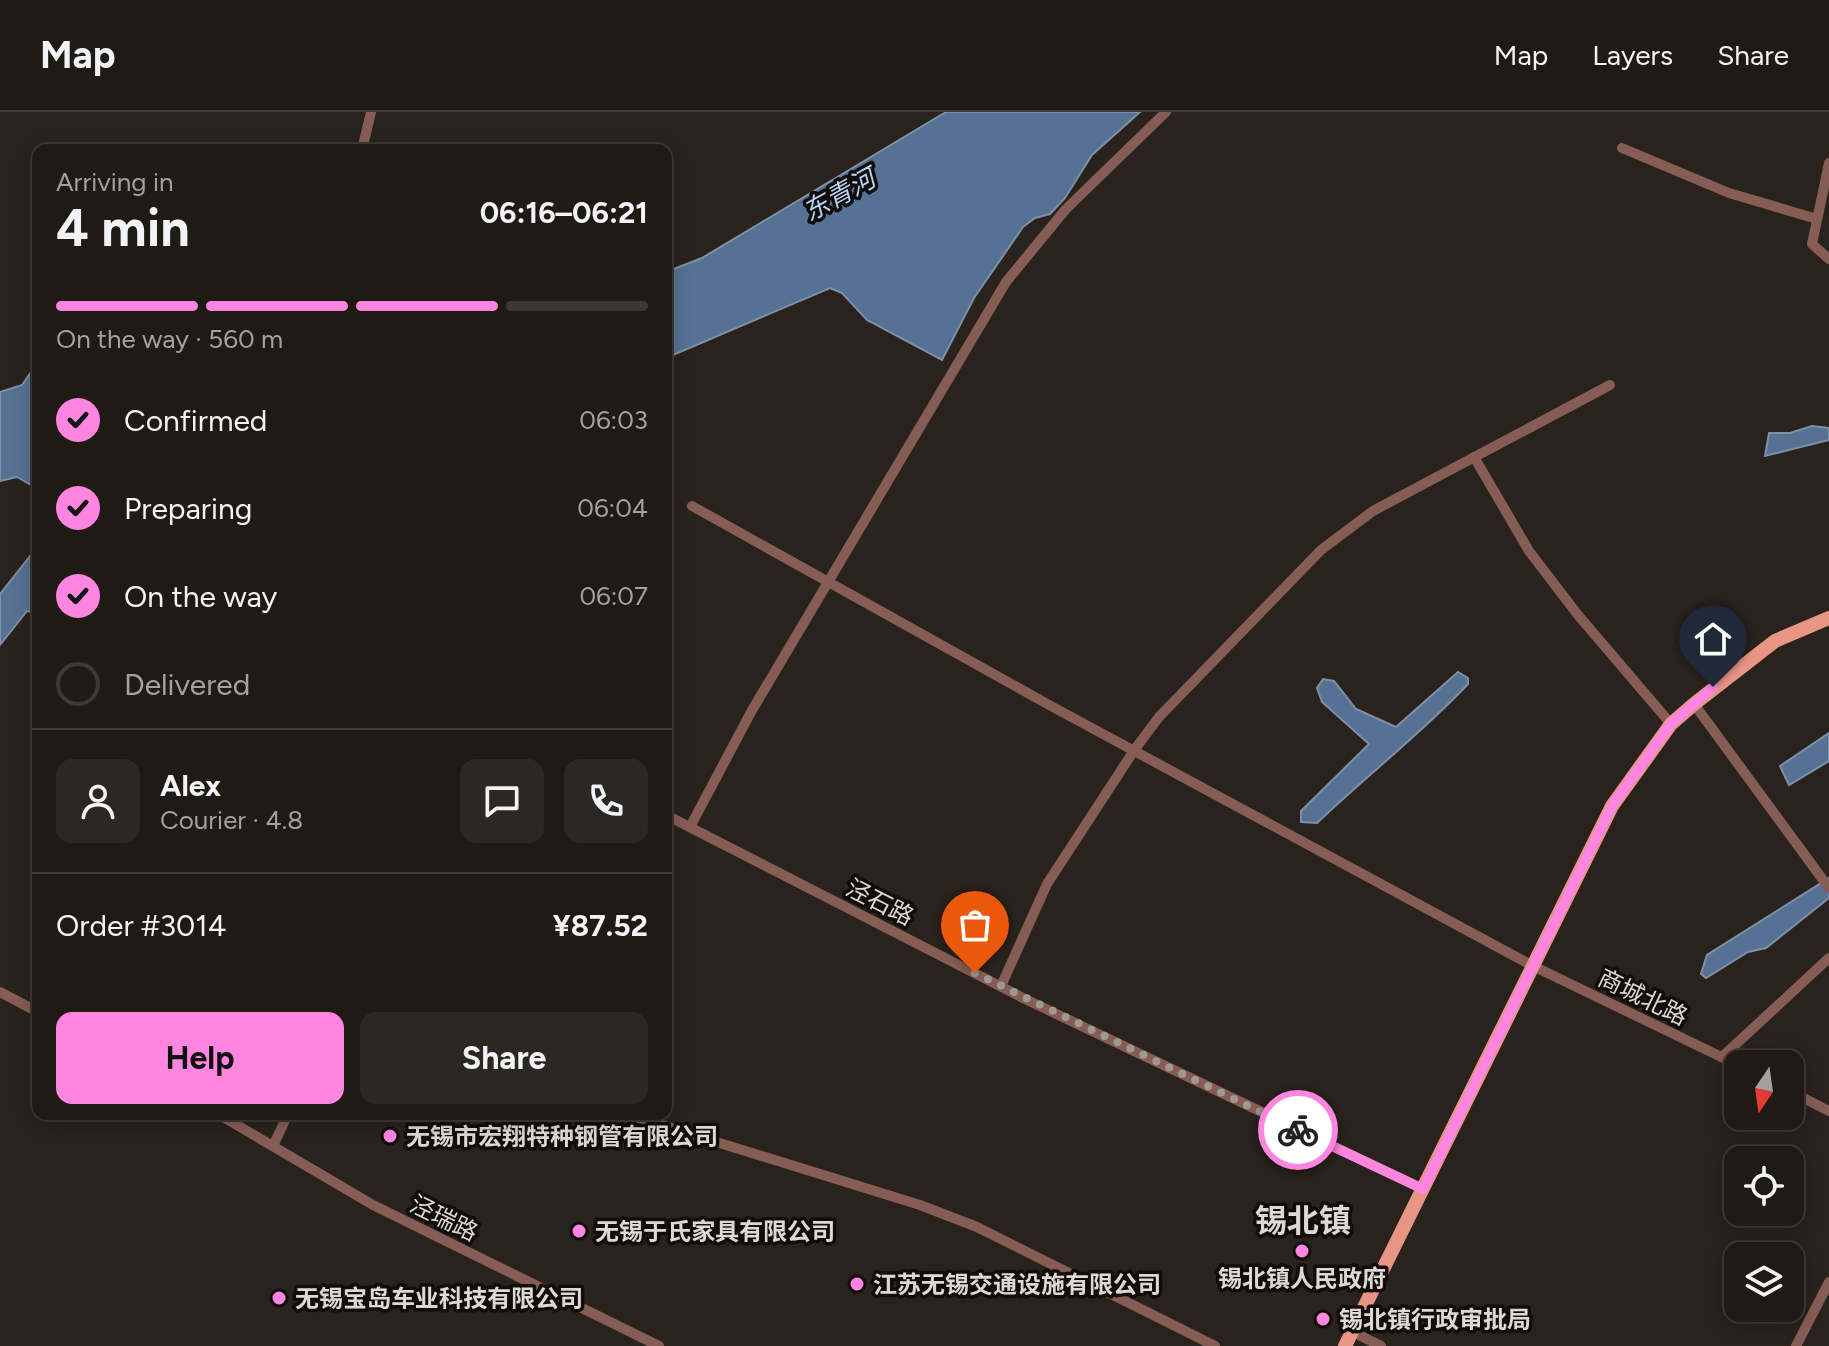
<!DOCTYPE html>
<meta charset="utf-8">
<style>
:root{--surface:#201a15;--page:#2d2722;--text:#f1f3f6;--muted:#a2a1a0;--line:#3d3834;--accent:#fe86e0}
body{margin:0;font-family:Figtree,"Noto Sans SC",sans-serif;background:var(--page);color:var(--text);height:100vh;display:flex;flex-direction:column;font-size:30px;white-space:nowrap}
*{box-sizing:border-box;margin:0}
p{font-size:26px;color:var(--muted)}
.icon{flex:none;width:44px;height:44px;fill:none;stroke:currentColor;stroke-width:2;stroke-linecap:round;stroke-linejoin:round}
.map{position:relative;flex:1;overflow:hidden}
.sheet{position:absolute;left:32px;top:32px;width:640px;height:976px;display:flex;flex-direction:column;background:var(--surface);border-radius:16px;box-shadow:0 4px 20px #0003,0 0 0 2px var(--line)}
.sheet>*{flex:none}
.needle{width:52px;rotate:193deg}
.controls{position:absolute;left:1724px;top:938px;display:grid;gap:16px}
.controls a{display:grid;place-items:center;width:80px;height:80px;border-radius:16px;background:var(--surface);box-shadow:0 4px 20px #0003,0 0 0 2px var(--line);font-size:40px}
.pin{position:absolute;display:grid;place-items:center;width:68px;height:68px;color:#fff;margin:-82px -34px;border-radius:50% 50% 50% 0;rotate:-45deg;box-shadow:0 0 8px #0007}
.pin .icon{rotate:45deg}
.courier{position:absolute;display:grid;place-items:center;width:80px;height:80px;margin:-40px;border:6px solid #fe86e0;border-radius:50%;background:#fff;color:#222;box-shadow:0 2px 10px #0007}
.overview em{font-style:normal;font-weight:700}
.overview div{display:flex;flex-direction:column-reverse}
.overview{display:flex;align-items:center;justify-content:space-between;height:136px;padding:0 24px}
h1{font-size:52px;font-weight:700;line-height:60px}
.bar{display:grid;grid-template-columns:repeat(4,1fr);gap:12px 8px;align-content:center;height:96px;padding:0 24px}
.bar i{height:10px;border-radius:6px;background:var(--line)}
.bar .active{background:var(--accent)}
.bar p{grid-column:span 4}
.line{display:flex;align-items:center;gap:20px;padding:0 24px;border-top:2px solid var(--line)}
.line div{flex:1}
.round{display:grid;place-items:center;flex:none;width:84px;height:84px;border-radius:16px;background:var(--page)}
ol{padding:0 24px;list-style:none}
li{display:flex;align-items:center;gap:24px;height:88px}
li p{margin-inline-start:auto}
li .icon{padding:8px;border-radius:50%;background:var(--accent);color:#111;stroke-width:4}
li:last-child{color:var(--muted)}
li i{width:44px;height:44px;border:4px solid var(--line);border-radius:50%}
.primary-button{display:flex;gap:16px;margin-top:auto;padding:16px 24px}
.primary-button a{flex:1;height:92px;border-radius:16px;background:var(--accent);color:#111;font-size:32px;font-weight:700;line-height:92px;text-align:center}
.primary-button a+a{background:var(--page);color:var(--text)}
header{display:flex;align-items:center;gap:48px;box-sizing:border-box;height:112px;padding:0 40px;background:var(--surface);border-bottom:2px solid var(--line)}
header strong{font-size:38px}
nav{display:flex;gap:44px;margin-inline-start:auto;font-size:28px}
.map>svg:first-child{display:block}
</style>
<header>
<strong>Map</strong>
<nav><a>Map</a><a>Layers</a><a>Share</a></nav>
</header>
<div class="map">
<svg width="1829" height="1234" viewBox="0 0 1829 1234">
<rect width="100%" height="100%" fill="#2a221c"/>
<g fill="#557193" stroke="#7e90a6" stroke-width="2">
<polygon points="946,0 1140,0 1092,43 1065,86 1050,102 1035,106 1023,115 974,186 942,248 867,208 842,181 830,176 666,246 666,160 702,146"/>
<polygon points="38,250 38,377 17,365 0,369 0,280 22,273"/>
<polygon points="1812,314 1829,316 1829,328 1765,344 1769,321 1790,321"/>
<polygon points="38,434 38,501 27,499 0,533 0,482"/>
<path d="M1458 560 1468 566V572C1421 622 1367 663 1317 711L1301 710V699L1369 632 1322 590 1317 576 1323 567 1334 569 1356 597 1396 615Z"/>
<polygon points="1829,621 1829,649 1789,673 1780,654"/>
<polygon points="1829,766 1829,786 1766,836 1748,840 1706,866 1701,862 1707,843"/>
</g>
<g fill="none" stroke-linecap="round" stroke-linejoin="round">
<g stroke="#865d55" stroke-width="10">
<polyline points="1622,36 1729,81 1817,107"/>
<polyline points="362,38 371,0"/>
<polyline points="1829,51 1812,132 1829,147"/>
<polyline points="1474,345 1529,439 1578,503 1671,612"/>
<polyline points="692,394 1051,594 1531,853 1738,953"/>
<polyline points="1694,592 1829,776"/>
<polyline points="666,703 1023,886 1423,1077"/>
<polyline points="690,715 751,600 1006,170 1066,97 1166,0"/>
<polyline points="1001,874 1047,772 1135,637 1159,605 1321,438 1373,399 1610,273"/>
<polyline points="0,880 38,900"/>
<polyline points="1722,945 1829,846"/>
<polyline points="1790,979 1829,999"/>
<polyline points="218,1002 373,1093 659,1234"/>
<polyline points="626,1002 920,1093 977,1115 1215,1234"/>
<polyline points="273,1034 288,1002"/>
<polyline points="1361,1224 1381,1234"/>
<polyline points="1796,1234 1829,1170"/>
</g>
<polyline stroke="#e89585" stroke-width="14" points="1345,1234 1612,694 1671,612 1694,592 1775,529 1829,506"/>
</g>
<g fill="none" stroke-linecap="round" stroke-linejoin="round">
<polyline stroke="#9f9893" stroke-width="8" stroke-dasharray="0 14.4" points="975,861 1298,1018"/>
<polyline stroke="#fe86e0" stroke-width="10" points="1298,1018 1423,1077 1612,694 1671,612 1713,575"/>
</g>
<g fill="#fe86e0" stroke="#100d0a" stroke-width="3">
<circle cx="390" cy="1024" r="8"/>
<circle cx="579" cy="1119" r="8"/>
<circle cx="1302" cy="1139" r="8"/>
<circle cx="857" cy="1172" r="8"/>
<circle cx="279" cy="1186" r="8"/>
<circle cx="1323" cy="1207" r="8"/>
</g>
<g text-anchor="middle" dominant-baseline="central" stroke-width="7" stroke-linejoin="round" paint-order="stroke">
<g font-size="24" fill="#ded8d3" stroke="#100d0a">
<text transform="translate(880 790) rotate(27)">泾石路</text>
<text transform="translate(1643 885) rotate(26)">商城北路</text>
<text transform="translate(444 1106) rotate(26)">泾瑞路</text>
</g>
<g font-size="24" font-weight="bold" fill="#ded8d3" stroke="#100d0a" text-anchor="start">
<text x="406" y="1024">无锡市宏翔特种钢管有限公司</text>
<text x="595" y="1119">无锡于氏家具有限公司</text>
<text x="1302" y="1166" text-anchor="middle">锡北镇人民政府</text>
<text x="873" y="1172">江苏无锡交通设施有限公司</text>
<text x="295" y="1186">无锡宝岛车业科技有限公司</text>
<text x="1339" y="1207">锡北镇行政审批局</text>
</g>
<g font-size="26" font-style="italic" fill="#b8d3f5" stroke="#100d0a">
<text transform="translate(839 83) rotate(-29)">东青河</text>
</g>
<g font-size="32" font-weight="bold" fill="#ded8d3" stroke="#100d0a">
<text x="1303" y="1109">锡北镇</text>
</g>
</g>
</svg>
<div class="controls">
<a><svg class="needle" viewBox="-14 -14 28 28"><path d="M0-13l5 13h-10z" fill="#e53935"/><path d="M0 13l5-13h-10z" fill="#a2a1a0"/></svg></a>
<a><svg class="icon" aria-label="locate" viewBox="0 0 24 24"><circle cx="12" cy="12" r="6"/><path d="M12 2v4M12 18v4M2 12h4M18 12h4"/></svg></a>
<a><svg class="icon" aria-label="layers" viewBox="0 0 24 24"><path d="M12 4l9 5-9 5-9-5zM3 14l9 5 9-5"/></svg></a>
</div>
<div class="pin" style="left:975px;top:861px;background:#ea580c"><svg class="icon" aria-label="bag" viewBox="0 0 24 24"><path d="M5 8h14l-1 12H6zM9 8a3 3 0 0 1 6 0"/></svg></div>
<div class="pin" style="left:1713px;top:575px;background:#1f2937"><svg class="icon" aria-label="home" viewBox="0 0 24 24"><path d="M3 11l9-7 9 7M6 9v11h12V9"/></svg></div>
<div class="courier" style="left:1298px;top:1018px"><svg class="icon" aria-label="bike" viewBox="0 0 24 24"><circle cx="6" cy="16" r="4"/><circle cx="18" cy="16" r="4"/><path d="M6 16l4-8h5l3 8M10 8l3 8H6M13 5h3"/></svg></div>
<section class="sheet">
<div class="overview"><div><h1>4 min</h1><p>Arriving in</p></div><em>06:16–06:21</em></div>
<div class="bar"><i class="active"></i><i class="active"></i><i class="active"></i><i></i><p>On the way · 560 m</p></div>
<ol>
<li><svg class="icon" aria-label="check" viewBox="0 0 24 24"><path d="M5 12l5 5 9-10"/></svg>Confirmed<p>06:03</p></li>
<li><svg class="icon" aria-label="check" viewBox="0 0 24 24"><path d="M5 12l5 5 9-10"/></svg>Preparing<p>06:04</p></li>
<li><svg class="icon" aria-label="check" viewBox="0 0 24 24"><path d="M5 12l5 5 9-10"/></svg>On the way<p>06:07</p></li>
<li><i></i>Delivered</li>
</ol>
<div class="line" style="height:144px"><a class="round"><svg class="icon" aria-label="person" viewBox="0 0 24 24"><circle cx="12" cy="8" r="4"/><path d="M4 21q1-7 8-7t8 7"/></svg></a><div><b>Alex</b><p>Courier · 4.8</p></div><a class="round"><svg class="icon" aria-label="chat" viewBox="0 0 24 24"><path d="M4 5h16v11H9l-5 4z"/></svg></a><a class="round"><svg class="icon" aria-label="phone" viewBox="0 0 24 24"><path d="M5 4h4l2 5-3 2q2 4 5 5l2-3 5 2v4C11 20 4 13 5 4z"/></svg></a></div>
<div class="line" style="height:104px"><div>Order #3014</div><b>¥87.52</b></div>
<div class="primary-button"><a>Help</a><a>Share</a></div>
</section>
</div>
